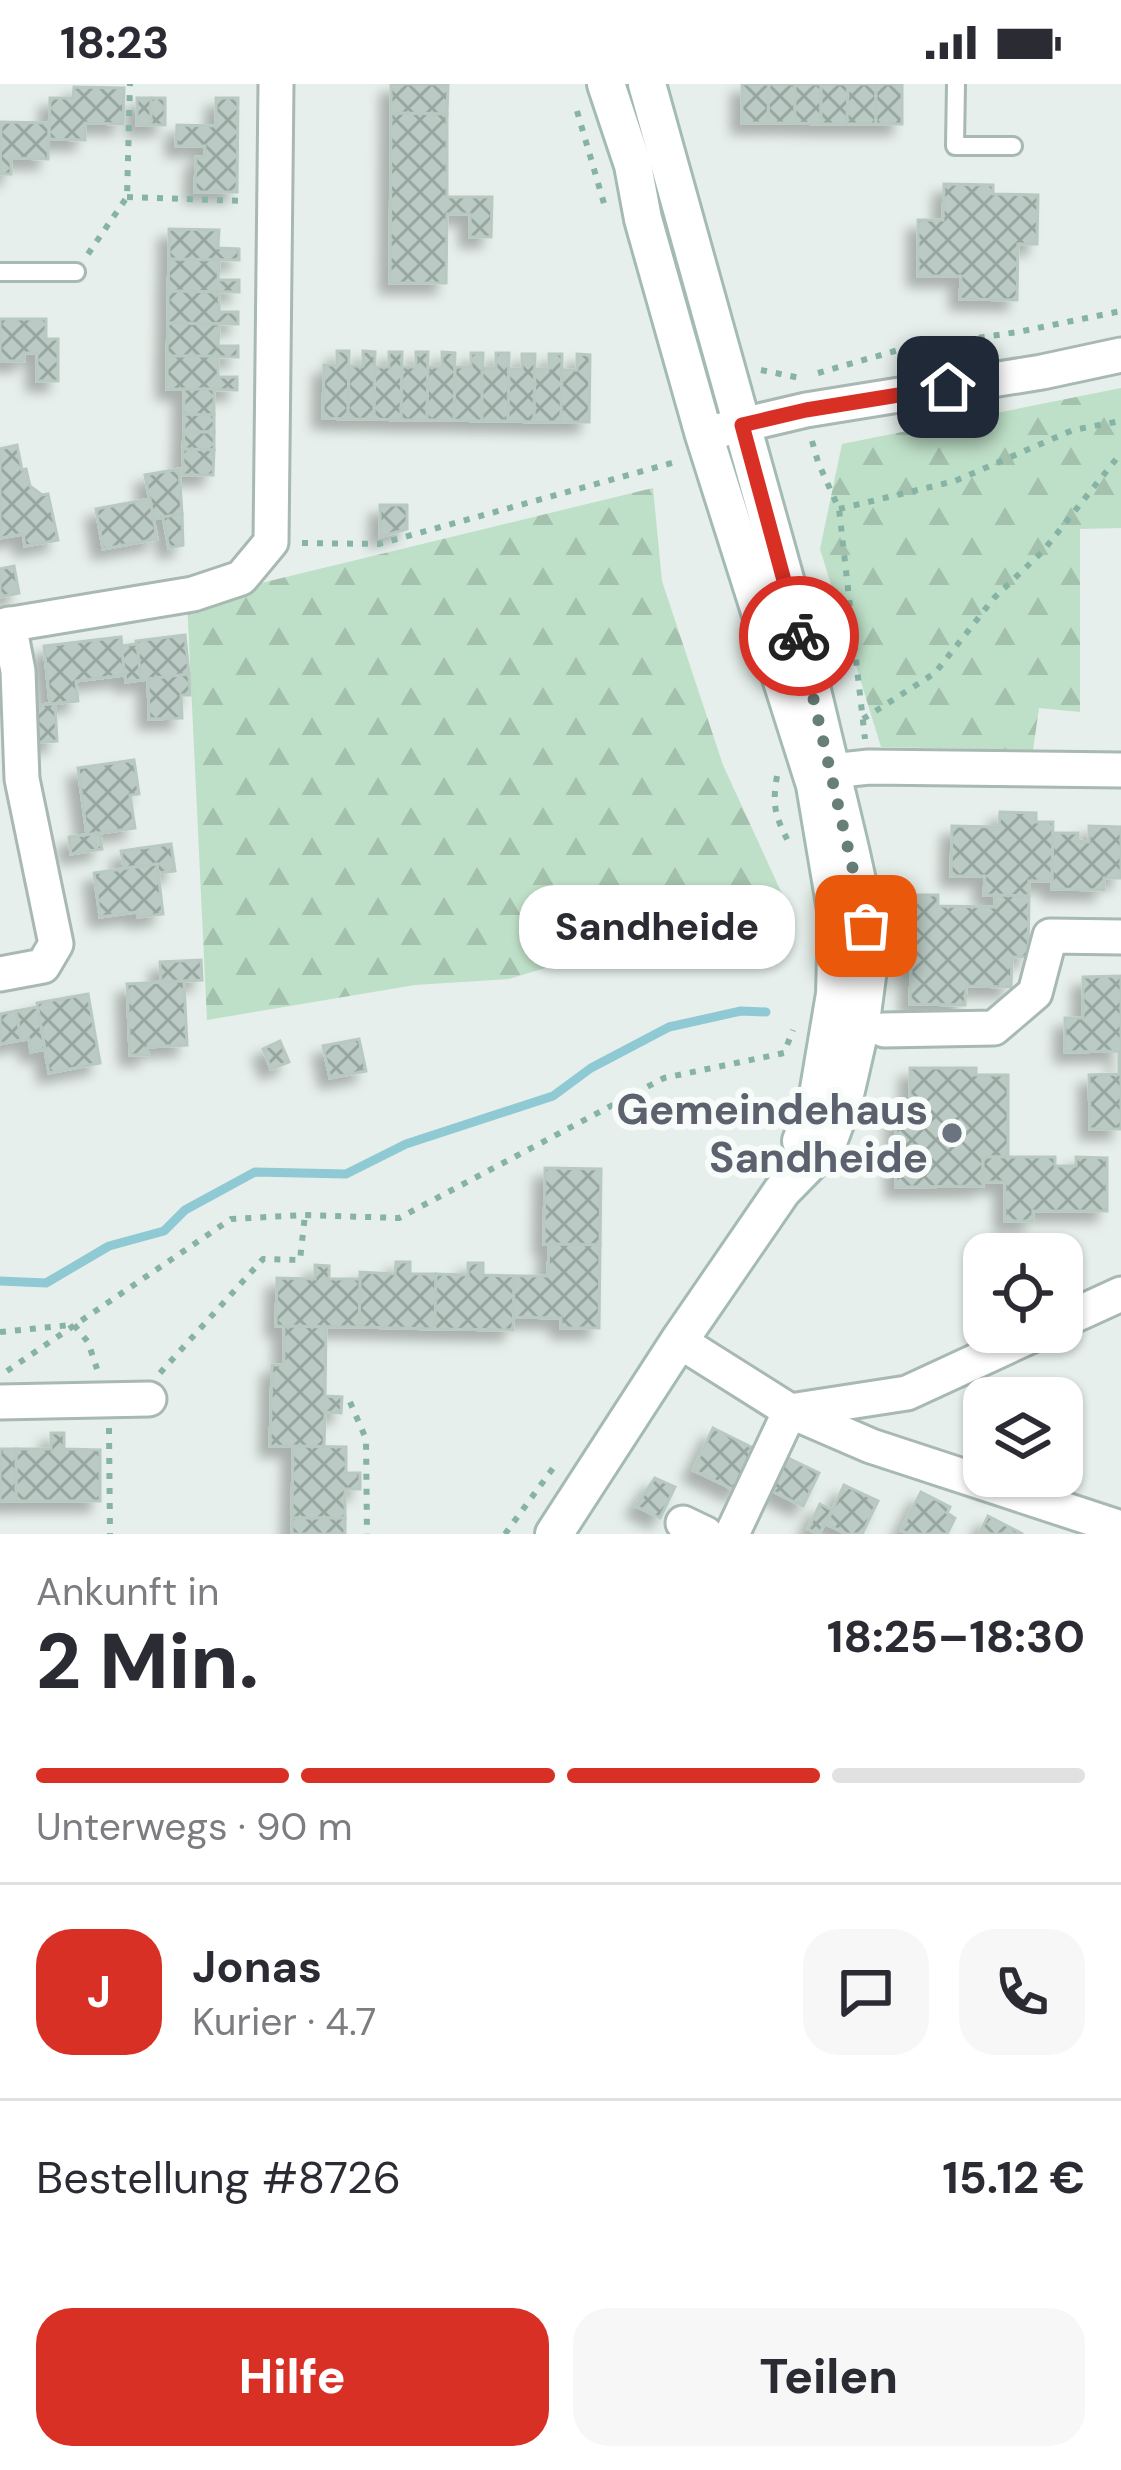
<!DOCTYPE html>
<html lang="de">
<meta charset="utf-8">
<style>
:root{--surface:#fff;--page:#f7f7f7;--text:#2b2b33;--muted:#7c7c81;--line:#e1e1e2;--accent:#d93025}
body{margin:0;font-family:"DM Sans",sans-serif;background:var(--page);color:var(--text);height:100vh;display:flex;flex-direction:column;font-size:45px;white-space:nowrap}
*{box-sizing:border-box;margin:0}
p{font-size:39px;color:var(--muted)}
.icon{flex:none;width:66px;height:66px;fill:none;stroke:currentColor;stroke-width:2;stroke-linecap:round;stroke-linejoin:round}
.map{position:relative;height:1450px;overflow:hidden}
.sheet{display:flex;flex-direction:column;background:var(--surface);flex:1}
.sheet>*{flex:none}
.fabs{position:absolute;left:963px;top:1149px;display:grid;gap:24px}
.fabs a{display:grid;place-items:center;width:120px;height:120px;border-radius:24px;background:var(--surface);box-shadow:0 3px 9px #0004;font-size:60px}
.pin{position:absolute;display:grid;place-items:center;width:102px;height:102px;color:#fff;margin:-51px;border-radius:24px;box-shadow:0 6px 18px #0006}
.courier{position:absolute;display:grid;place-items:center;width:120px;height:120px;margin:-60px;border:9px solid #d93025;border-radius:50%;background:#fff;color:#222;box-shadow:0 3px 15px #0007}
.bubble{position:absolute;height:84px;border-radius:36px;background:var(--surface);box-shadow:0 3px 9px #0004;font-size:39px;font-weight:800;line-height:84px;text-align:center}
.head em{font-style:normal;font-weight:800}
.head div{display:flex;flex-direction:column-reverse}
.head{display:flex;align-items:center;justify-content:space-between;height:204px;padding:0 36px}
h1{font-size:78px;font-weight:800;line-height:90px}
.bar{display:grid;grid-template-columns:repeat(4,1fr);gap:18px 12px;align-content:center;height:144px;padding:0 36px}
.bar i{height:15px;border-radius:9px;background:var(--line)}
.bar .selected{background:var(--accent)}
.bar p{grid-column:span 4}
.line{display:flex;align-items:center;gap:30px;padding:0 36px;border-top:3px solid var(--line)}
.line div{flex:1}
.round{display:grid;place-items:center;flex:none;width:126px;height:126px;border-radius:36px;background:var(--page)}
.cta{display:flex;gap:24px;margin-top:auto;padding:24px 36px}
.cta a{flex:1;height:138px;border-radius:36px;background:var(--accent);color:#fff;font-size:48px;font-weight:800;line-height:138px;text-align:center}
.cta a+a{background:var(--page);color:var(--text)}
.status{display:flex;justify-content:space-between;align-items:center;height:84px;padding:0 60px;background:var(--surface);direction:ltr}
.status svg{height:33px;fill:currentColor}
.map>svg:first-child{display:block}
</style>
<div class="status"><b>18:23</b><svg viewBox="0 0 49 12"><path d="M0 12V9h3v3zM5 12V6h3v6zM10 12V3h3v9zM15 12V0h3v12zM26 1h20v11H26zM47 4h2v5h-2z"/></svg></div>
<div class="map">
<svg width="1121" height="1450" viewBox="0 0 1121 1450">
<defs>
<pattern id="forest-firs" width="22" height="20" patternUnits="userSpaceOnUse" patternTransform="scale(3)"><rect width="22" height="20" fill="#bfe0c8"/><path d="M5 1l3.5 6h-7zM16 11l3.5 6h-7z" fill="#a4c1ad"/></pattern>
<pattern id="building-cross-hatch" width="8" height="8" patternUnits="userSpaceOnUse" patternTransform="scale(3)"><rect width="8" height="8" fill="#bbcac4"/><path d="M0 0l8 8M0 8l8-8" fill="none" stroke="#98a6a0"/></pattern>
<filter id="shadow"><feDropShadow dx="-10" dy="10" stdDeviation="6" flood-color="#0004"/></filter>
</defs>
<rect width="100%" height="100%" fill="#e6efeb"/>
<g fill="url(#forest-firs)">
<polygon points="1121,304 1121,444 1080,445 1080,628 1039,624 1033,666 881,663 820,465 842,360"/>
<polygon points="653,404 662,497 723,681 783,812 509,895 415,901 207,936 187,517"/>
</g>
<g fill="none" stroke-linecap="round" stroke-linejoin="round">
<polyline stroke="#8ec9d4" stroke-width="9" points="0,1197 46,1199 109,1162 164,1147 185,1126 255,1088 346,1090 406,1060 553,1012 591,984 669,943 741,927 766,928"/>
</g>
<g fill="url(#building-cross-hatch)" stroke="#b8c9c2" stroke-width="3" filter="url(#shadow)">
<polygon points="391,0 448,0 447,30 391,29"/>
<polygon points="742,0 769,0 768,39 742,39"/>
<polygon points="769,0 795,0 795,39 768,39"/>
<polygon points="795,0 821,0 821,40 795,39"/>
<polygon points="821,0 848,0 847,40 821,40"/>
<polygon points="848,0 876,0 876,40 847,40"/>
<rect x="876" y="0" width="26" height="40"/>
<polygon points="74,3 124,4 123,40 85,39 85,56 49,55 50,14 73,14"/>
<rect x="137" y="14" width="14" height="27"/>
<rect x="151" y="14" width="14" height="27"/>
<polygon points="216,14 238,14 237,108 195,108 196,73 205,73 205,62 176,62 177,41 216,42"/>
<polygon points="391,29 447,30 447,113 492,113 491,153 470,153 470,130 447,130 446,199 390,199"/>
<polygon points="1,38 49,39 48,75 11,74 11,90 0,90"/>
<polygon points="944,100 993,101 993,110 1038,111 1037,160 1018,160 1017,216 960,215 961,192 918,192 918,136 943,136"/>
<polygon points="169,145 219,146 218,164 239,165 239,176 169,175"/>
<polygon points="169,175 219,176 218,196 239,196 239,208 168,207"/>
<polygon points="168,207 219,208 219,228 238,228 238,240 168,239"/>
<polygon points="0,235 46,235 46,255 58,255 58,297 37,297 37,269 24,269 24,277 0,277"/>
<polygon points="168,239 219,240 218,262 238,262 238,273 167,272"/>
<polygon points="337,267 349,267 348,335 323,334 324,281 337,281"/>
<polygon points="363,267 375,268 374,335 348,335 349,282 363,282"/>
<polygon points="389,268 402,268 401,336 374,335 375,283 389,283"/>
<polygon points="416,268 428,268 427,336 401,336 402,283 416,283"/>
<polygon points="442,268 455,269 454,336 427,336 428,283 442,283"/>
<polygon points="471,269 483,269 482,337 454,336 455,283 471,283"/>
<polygon points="496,269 509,269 508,337 482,337 482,284 496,284"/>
<polygon points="522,270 535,270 534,338 508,337 509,285 522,285"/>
<polygon points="549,270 562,270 561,338 534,338 535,285 549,285"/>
<polygon points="577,270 590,271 589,338 561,338 562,286 577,286"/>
<polygon points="167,272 218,272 218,293 237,293 237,306 167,305"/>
<polygon points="184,305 214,305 214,331 184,330"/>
<polygon points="184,330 214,331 214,348 184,348"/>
<polygon points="184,348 214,348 214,366 183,365"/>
<polygon points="17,361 22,386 26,385 30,402 42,411 48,410 58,456 25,462 23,450 0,454 0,365"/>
<polygon points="183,365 214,366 213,391 183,391"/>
<polygon points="179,385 182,430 153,435 145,391"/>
<polygon points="150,415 157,455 103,465 96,425"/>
<polygon points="380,421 407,421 407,445 380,453"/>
<polygon points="182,430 183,461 169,464 163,433"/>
<polygon points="14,482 19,509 0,513 0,485"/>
<polygon points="185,551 189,590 141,596 136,557"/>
<polygon points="121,553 125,591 76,597 78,617 50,620 44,562"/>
<polygon points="137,560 141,596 126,598 121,562"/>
<polygon points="189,590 190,611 181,611 182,634 149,635 148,595"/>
<polygon points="55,620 57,657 32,659 31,621"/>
<polygon points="134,676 139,710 130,711 135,744 87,751 78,684"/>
<polygon points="1000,728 1036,729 1036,738 1053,738 1052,797 1029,797 1029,812 984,811 985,792 951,792 952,742 999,743"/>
<polygon points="1089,742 1121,743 1121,794 1104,794 1104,806 1052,805 1053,749 1078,749 1078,757 1089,758"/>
<polygon points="100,749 102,765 71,770 69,753"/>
<polygon points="171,760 175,787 158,789 157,780 124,784 121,767"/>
<polygon points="157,780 163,830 138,833 137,828 100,833 94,789"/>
<polygon points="913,811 938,811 938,822 995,823 995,811 1029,812 1028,873 1012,873 1011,903 966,902 965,921 910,920"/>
<polygon points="201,876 202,896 161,898 160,878"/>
<polygon points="1121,892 1121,1045 1090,1045 1089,991 1119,990 1119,967 1065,968 1065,934 1083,934 1083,893"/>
<polygon points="184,897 187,961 147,963 148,971 130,971 127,900"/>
<polygon points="88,910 100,979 49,989 37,919"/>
<polygon points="37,923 45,965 31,968 29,955 21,956 16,927"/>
<polygon points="16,927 21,956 0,960 0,930"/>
<polygon points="359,955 366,987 330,994 323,962"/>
<polygon points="280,957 289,978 271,985 263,965"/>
<polygon points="910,984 976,984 976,991 1008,991 1008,1073 983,1073 983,1102 896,1103 896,1026 910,1026"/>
<polygon points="983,1073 1055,1073 1055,1082 1076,1082 1076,1073 1107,1074 1107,1127 1033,1127 1033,1137 1005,1137 1005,1098 983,1098"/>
<polygon points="545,1084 601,1085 600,1161 544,1160"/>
<polygon points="549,1160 600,1161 599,1244 561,1244 561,1234 513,1233 514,1192 548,1192"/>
<polygon points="396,1178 410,1178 410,1190 436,1190 435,1245 359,1243 360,1188 395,1190"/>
<polygon points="468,1179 483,1179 483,1191 514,1192 513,1246 435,1245 436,1190 468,1191"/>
<polygon points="315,1181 329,1182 329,1195 360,1195 359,1243 276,1242 277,1194 315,1195"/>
<polygon points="284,1242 326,1243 325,1312 342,1313 341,1329 325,1328 324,1363 270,1362 272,1281 284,1281"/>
<polygon points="713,1344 757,1366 737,1407 693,1386"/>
<polygon points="51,1349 64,1349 64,1365 100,1366 100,1417 16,1417 16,1365 51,1365"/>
<polygon points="293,1362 346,1363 346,1389 360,1389 360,1405 345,1405 345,1434 292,1434"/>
<rect x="0" y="1365" width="16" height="52"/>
<polygon points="786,1373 819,1389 803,1422 774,1408 772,1403"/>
<polygon points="655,1394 675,1403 660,1434 636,1422"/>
<polygon points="844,1401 878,1417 862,1450 847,1450 826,1440"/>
<polygon points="921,1408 950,1423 947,1429 955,1434 947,1450 909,1450 901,1446"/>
<polygon points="820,1420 832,1426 819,1450 808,1445"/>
<polygon points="988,1432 1023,1450 979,1450"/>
<rect x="292" y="1434" width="53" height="16"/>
</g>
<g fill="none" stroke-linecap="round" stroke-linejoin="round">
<g stroke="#a8b8b2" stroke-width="22">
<g id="lane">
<polyline points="956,0 955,62 1013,62"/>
<polyline points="0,188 76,188"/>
</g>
</g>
<g stroke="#a8b8b2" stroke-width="39">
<g id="street">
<polyline points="717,347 806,326 1042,288 1121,271"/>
<polyline points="0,542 193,510 241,494 271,458 276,0"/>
<polyline points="815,701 831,687 869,683 1121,686"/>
<polyline points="0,890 43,882 56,860 22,695 18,587 9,540"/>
<polyline points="884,946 994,944 1035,909 1050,852 1121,853"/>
<polyline points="1062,1237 1121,1210"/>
<polyline points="679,1257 790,1327 871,1362 1121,1444"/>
<polyline points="0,1318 149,1315"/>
<polyline points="683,1439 706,1450"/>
<polyline points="732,1450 790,1327 907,1309 1039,1248"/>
</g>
</g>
<g stroke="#a4bbb3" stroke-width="42">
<g id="secondary">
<polyline points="606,0 633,81 643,135 704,351 815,701 837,832 835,910 817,1017 801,1057"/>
<polyline points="554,1450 679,1257 782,1107 827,1061 844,1015 860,945 868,885 867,842 850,765 788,506 647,0"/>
</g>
</g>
<g stroke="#86b3a5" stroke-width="6" stroke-dasharray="6 9" stroke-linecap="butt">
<polyline points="577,27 605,123"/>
<polyline points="127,113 244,117"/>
<polyline points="88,170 127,113 130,0"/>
<polyline points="761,286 800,294"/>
<polyline points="818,289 902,265 1018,248 1121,227"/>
<polyline points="812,357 818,378 839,425 865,655"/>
<polyline points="839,425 955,397 1073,346 1121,337"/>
<polyline points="302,459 379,460 679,377"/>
<polyline points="863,635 935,589 994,514 1043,467 1121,369"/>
<path d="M777 692C772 722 775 732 789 759"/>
<polyline points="74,1241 88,1258 97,1285"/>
<polyline points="0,1248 71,1241"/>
<polyline points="7,1287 231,1135 305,1131 399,1134 664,994 784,969 793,946"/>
<polyline points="160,1289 263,1175 300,1176 305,1131"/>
<polyline points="350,1318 366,1355 367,1450"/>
<polyline points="109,1344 110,1450"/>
<polyline points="505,1450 556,1380"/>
</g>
<use href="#lane" stroke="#fff" stroke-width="16"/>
<use href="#street" stroke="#fff" stroke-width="33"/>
<use href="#secondary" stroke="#fff" stroke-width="36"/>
</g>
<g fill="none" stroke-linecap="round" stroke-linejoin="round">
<polyline stroke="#687f78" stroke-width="12" stroke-dasharray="0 21.6" points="799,552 866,842"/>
<polyline stroke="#d93025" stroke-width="15" points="799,552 742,341 806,326 948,303"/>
</g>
<circle fill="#6b7280" stroke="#f7fbf9" stroke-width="4.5" cx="952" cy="1049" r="12"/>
<g text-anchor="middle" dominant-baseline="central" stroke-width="12" stroke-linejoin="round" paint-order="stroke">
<g font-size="42" font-weight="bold" fill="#5b616d" stroke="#f7fbf9" text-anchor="end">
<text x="928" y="1025">Gemeindehaus<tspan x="928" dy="48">Sandheide</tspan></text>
</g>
</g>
</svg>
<div class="fabs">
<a><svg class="icon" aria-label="locate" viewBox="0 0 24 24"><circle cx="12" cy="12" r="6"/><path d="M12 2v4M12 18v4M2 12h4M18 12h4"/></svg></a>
<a><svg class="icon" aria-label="layers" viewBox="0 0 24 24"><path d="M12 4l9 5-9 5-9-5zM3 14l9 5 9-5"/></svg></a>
</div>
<div class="pin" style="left:866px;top:842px;background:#ea580c"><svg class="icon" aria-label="bag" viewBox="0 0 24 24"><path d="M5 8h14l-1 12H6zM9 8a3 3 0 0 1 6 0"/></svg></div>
<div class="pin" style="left:948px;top:303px;background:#1f2937"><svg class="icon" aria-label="home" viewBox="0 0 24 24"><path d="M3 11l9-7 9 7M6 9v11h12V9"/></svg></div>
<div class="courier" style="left:799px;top:552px"><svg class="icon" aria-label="bike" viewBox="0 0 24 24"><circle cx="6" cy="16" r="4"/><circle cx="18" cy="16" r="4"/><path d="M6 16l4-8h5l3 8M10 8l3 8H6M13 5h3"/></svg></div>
<div class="bubble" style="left:519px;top:801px;width:276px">Sandheide</div>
</div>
<section class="sheet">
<div class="head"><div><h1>2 Min.</h1><p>Ankunft in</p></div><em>18:25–18:30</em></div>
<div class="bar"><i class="selected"></i><i class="selected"></i><i class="selected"></i><i></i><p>Unterwegs · 90 m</p></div>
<div class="line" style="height:216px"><b class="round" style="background:var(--accent);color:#fff">J</b><div><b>Jonas</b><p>Kurier · 4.7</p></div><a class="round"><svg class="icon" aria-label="chat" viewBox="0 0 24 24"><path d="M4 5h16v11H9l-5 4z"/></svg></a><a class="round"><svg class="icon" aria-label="phone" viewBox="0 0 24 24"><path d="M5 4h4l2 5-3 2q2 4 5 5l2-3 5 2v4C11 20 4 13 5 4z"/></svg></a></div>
<div class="line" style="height:156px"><div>Bestellung #8726</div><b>15.12 €</b></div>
<div class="cta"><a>Hilfe</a><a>Teilen</a></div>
</section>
